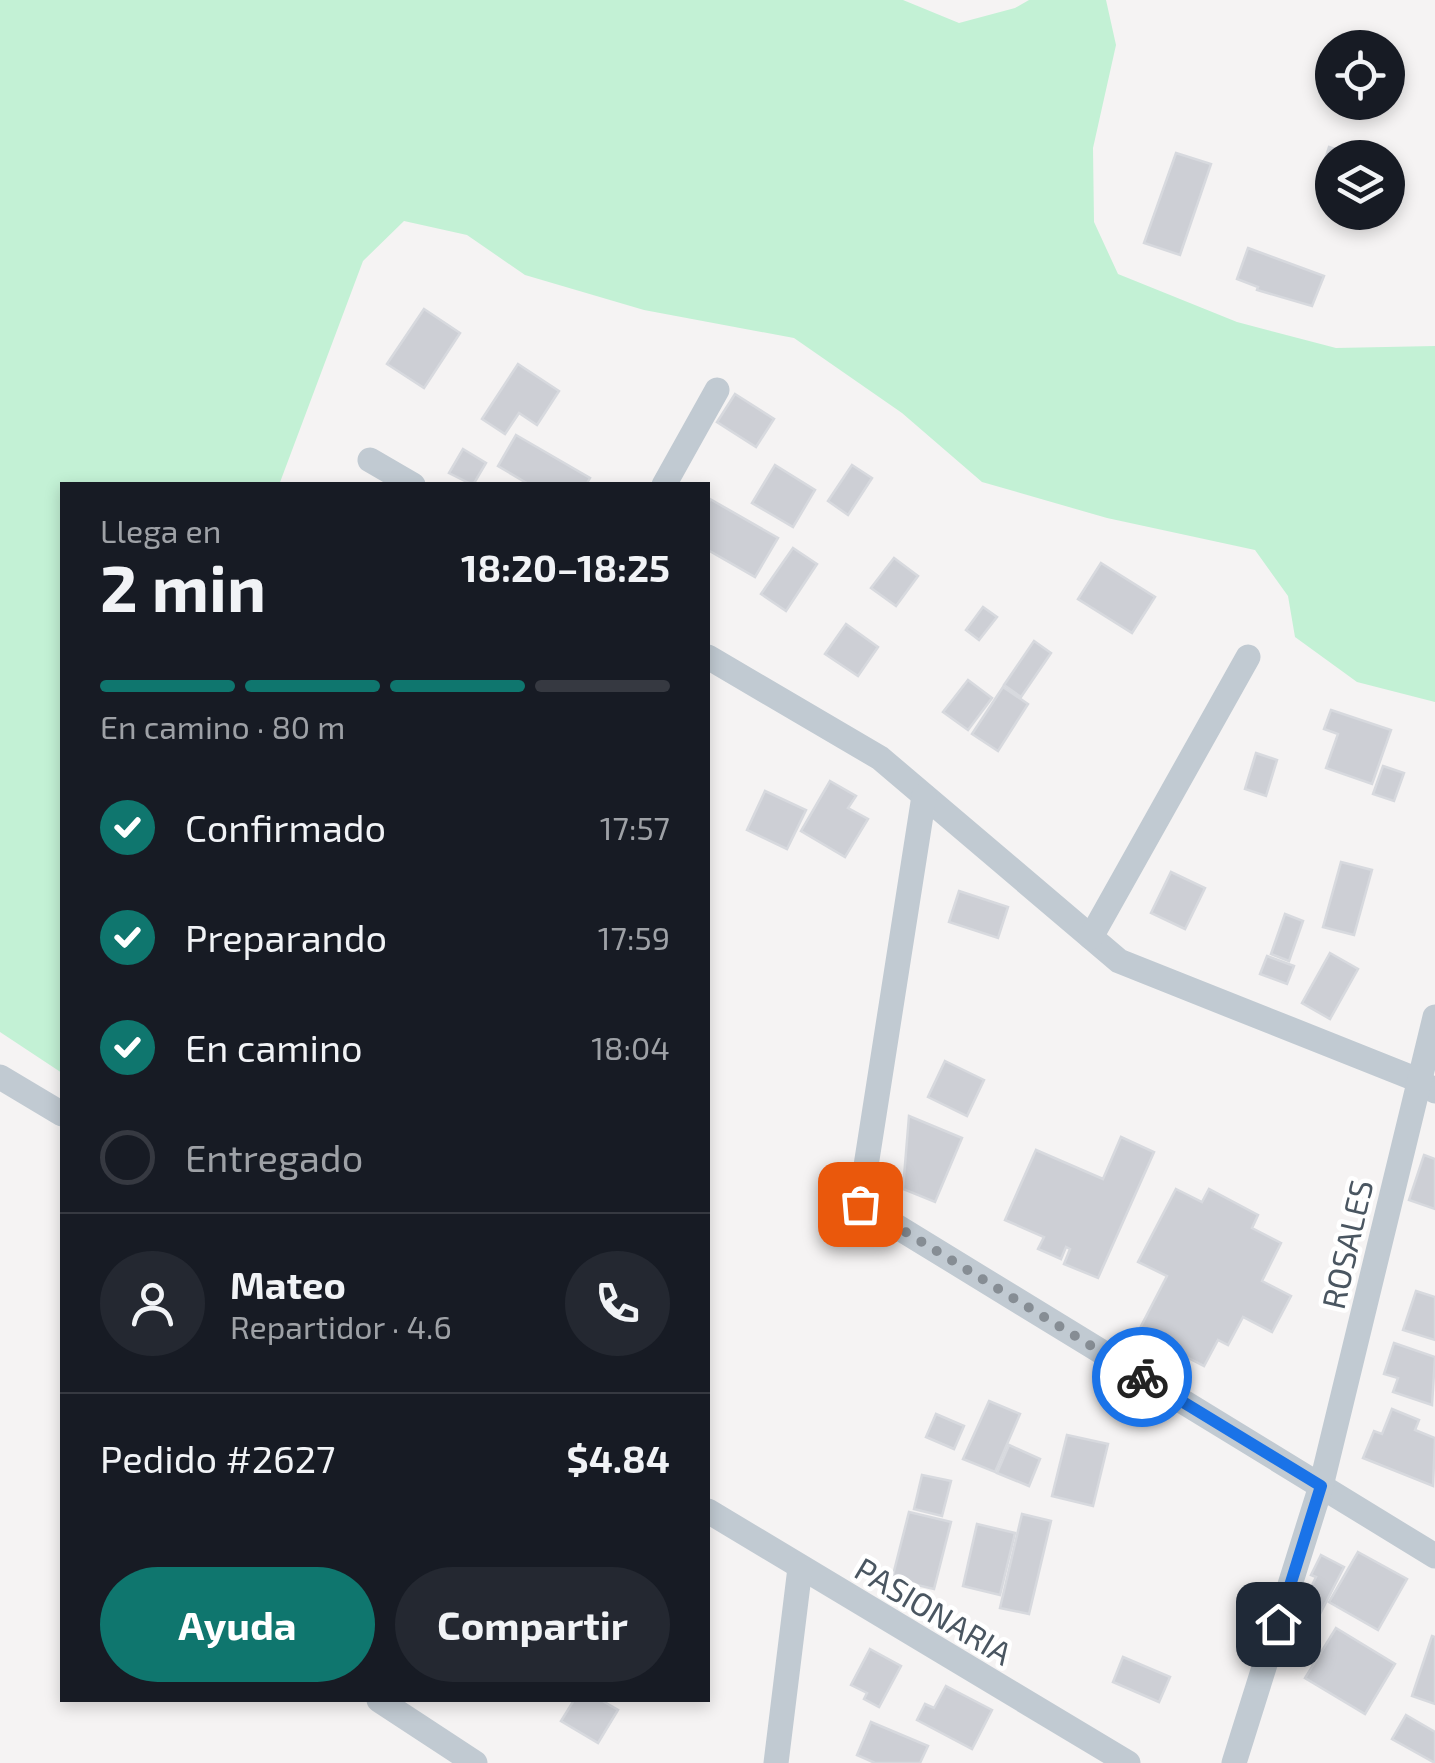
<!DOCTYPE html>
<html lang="es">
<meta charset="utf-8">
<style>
:root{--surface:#171b24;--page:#242831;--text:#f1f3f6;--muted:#9ea1a6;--line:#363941;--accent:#0f766e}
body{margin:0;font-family:"Exo 2",sans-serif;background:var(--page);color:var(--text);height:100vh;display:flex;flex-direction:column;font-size:38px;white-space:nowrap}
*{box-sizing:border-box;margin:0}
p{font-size:32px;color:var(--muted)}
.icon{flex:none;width:55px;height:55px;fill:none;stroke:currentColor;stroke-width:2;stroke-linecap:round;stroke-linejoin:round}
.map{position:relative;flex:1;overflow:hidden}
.drawer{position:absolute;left:60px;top:482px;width:650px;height:1220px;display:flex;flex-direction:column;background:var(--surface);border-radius:0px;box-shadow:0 5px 15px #0003}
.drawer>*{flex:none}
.buttons{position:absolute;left:1315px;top:30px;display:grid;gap:20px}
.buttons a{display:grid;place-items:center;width:90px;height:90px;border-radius:50%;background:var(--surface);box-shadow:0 5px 15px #0003;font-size:50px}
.pin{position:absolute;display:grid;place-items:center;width:85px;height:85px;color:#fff;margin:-42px;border-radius:20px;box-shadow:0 5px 15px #0006}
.courier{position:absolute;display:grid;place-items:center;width:100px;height:100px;margin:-50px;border:8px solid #1a73e8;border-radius:50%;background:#fff;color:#222;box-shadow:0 2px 12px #0007}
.headline em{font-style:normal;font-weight:700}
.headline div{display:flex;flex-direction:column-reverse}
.headline{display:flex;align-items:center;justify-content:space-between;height:170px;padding:0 40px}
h1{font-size:65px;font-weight:700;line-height:75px}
.bar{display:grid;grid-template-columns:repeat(4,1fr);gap:15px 10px;align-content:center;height:120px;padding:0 40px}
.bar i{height:12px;border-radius:8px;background:var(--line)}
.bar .active{background:var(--accent)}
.bar p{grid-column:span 4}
.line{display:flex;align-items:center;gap:25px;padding:0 40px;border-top:2px solid var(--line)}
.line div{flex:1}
.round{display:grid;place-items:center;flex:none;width:105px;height:105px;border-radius:52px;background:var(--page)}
ol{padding:0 40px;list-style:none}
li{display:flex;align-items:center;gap:30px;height:110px}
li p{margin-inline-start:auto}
li .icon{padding:10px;border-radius:50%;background:var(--accent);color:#fff;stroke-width:4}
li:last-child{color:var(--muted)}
li i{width:55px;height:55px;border:5px solid var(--line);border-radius:50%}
.cta{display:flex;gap:20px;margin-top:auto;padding:20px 40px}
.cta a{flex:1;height:115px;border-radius:60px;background:var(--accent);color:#fff;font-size:40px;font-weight:700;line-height:115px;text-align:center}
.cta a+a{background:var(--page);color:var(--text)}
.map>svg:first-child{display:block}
</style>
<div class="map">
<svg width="1435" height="1763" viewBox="0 0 1435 1763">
<rect width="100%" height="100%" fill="#f5f3f3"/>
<polygon fill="#c3f1d5" points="0,0 903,0 959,23 1015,8 1029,0 1106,0 1116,45 1093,148 1094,222 1118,274 1237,322 1336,348 1435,346 1435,702 1357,682 1295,637 1288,596 1255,550 1107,518 982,482 902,413 794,338 644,310 525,275 467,235 404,221 363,261 279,485 62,485 62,1073 0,1032"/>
<g fill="#cdcfd5" stroke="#d7d9de" stroke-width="2.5">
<polygon points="1329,147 1362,158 1332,158 1332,182 1319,178"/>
<polygon points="1176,153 1211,164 1180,255 1144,243"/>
<polygon points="1248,248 1324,276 1312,306 1257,290 1258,287 1237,279"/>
<polygon points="424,309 460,333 424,388 387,364"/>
<polygon points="518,364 559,391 537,425 519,413 505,434 482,419"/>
<polygon points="735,394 774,419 756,447 717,422"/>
<polygon points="516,435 590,478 586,485 530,485 498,466"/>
<polygon points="463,449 486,463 473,485 449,473"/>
<polygon points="775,465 815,490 793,527 752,503"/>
<polygon points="852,465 872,478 848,515 828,501"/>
<polygon points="710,499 778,538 755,577 708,550 708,504"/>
<polygon points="793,548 817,564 786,611 761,594"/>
<polygon points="894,558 918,576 896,606 871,588"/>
<polygon points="1101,563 1155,597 1132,633 1078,599"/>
<polygon points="983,607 997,617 979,640 966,630"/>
<polygon points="846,624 878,647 858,676 825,654"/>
<polygon points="1034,641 1051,653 1021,697 1004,685"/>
<polygon points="968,680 992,698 968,730 943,712"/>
<polygon points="1003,687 1028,704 998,751 972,734"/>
<polygon points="1331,710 1391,730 1372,784 1326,768 1338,734 1324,729"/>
<polygon points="1256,753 1277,760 1266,796 1245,789"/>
<polygon points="1383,766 1404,773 1394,801 1373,794"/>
<polygon points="830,781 856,796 848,808 868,819 845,857 801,831"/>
<polygon points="765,791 806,810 787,849 747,830"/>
<polygon points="1341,862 1372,870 1354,935 1323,927"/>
<polygon points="1171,872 1205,888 1185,929 1151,913"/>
<polygon points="959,891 1008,907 998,938 949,922"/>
<polygon points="1285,914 1303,921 1289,961 1271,954"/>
<polygon points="1330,953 1358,969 1330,1019 1302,1003"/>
<polygon points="1267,956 1294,966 1287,984 1260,974"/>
<polygon points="945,1061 984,1080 967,1116 928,1097"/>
<polygon points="909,1116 962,1138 935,1202 903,1189"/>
<polygon points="1121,1137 1154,1152 1098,1278 1064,1264 1070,1249 1066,1247 1061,1259 1038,1249 1044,1237 1005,1220 1036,1150 1103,1179"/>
<polygon points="1424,1155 1435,1159 1435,1209 1409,1200"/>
<polygon points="1176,1189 1202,1202 1209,1189 1258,1215 1252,1228 1281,1243 1262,1281 1291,1296 1272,1332 1243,1317 1228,1345 1218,1340 1204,1366 1138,1332 1167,1276 1138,1262"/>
<polygon points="1416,1291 1435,1297 1435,1340 1403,1330"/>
<polygon points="1394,1343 1435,1357 1432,1405 1393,1392 1398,1378 1384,1374"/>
<polygon points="989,1401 1020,1414 995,1472 963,1459"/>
<polygon points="1392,1409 1419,1420 1415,1430 1435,1438 1433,1486 1363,1458 1374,1431 1382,1434"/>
<polygon points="936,1414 964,1426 954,1449 926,1437"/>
<polygon points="1067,1435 1108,1444 1093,1506 1052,1496"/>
<polygon points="1009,1445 1040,1459 1029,1486 997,1473"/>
<polygon points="922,1475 951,1481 942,1516 914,1509"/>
<polygon points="909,1512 951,1522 934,1589 892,1579"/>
<polygon points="1022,1514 1051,1521 1029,1614 1000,1608"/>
<polygon points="977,1524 1015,1533 1000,1595 963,1586"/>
<polygon points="1358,1552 1407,1579 1378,1630 1329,1602"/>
<polygon points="1321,1555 1344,1567 1319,1616 1301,1608 1316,1577 1311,1575"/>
<polygon points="1336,1628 1395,1664 1365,1714 1305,1678"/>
<polygon points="1432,1636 1435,1637 1435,1704 1412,1696"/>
<polygon points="870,1649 901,1666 879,1707 864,1699 867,1693 851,1685"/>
<polygon points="1123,1657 1170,1677 1159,1702 1113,1682"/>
<polygon points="946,1686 992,1710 972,1749 917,1720 925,1704 934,1708"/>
<polygon points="574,1700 601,1700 618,1710 598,1743 561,1721"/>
<polygon points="1406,1715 1435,1732 1435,1763 1392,1739"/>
<polygon points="871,1722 928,1746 920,1763 875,1763 857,1755"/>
</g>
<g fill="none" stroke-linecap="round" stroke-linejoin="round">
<g stroke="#c1cad2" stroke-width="25">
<polyline points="370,460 413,485"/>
<polyline points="664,485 717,390"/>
<polyline points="708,657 880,758 1119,961 1418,1080 1435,1091"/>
<polyline points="924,796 860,1204 1435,1556"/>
<polyline points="1091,937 1248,657"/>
<polyline points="0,1077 62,1114"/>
<polyline points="708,1511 1128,1763"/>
<polyline points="379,1700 475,1763"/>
<polyline points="776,1763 800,1568"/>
<polyline points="1234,1763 1321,1486 1435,1017"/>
</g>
</g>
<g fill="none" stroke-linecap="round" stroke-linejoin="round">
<polyline stroke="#868d94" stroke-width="10" stroke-dasharray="0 18" points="860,1204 1142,1377"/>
<polyline stroke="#1a73e8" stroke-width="12" points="1142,1377 1321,1486 1278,1624"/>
</g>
<g text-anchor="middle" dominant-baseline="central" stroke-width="9" stroke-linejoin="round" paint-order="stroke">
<g font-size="32" fill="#4a5661" stroke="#fff">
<text transform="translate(1346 1244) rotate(-77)">ROSALES</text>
<text transform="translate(934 1610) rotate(31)">PASIONARIA</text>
</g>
</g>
</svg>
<div class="buttons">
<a><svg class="icon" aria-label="locate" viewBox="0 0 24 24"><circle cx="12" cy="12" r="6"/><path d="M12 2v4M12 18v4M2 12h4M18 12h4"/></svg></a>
<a><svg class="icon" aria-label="layers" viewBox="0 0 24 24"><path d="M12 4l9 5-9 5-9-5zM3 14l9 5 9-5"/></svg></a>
</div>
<div class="pin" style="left:860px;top:1204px;background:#ea580c"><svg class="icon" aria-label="bag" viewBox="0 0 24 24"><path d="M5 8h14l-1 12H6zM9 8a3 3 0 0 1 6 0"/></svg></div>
<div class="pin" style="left:1278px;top:1624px;background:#1f2937"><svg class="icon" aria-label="home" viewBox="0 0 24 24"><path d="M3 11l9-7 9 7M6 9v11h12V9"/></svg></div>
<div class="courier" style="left:1142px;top:1377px"><svg class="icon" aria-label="bike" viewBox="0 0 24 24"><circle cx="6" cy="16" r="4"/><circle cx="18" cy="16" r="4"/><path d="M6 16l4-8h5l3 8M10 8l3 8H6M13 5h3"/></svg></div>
<section class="drawer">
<div class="headline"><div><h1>2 min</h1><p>Llega en</p></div><em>18:20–18:25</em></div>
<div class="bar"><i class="active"></i><i class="active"></i><i class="active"></i><i></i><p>En camino · 80 m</p></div>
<ol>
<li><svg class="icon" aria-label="check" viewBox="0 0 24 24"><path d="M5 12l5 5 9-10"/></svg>Confirmado<p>17:57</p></li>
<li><svg class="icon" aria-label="check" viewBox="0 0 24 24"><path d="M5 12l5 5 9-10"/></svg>Preparando<p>17:59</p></li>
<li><svg class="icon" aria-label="check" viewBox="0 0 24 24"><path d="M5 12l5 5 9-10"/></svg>En camino<p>18:04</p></li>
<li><i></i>Entregado</li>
</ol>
<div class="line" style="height:180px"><a class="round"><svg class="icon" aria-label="person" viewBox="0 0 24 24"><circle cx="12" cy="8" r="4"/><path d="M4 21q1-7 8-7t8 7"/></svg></a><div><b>Mateo</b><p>Repartidor · 4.6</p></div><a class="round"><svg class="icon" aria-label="phone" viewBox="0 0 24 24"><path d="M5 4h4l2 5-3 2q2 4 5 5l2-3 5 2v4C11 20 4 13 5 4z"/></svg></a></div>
<div class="line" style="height:130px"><div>Pedido #2627</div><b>$4.84</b></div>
<div class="cta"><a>Ayuda</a><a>Compartir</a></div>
</section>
</div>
